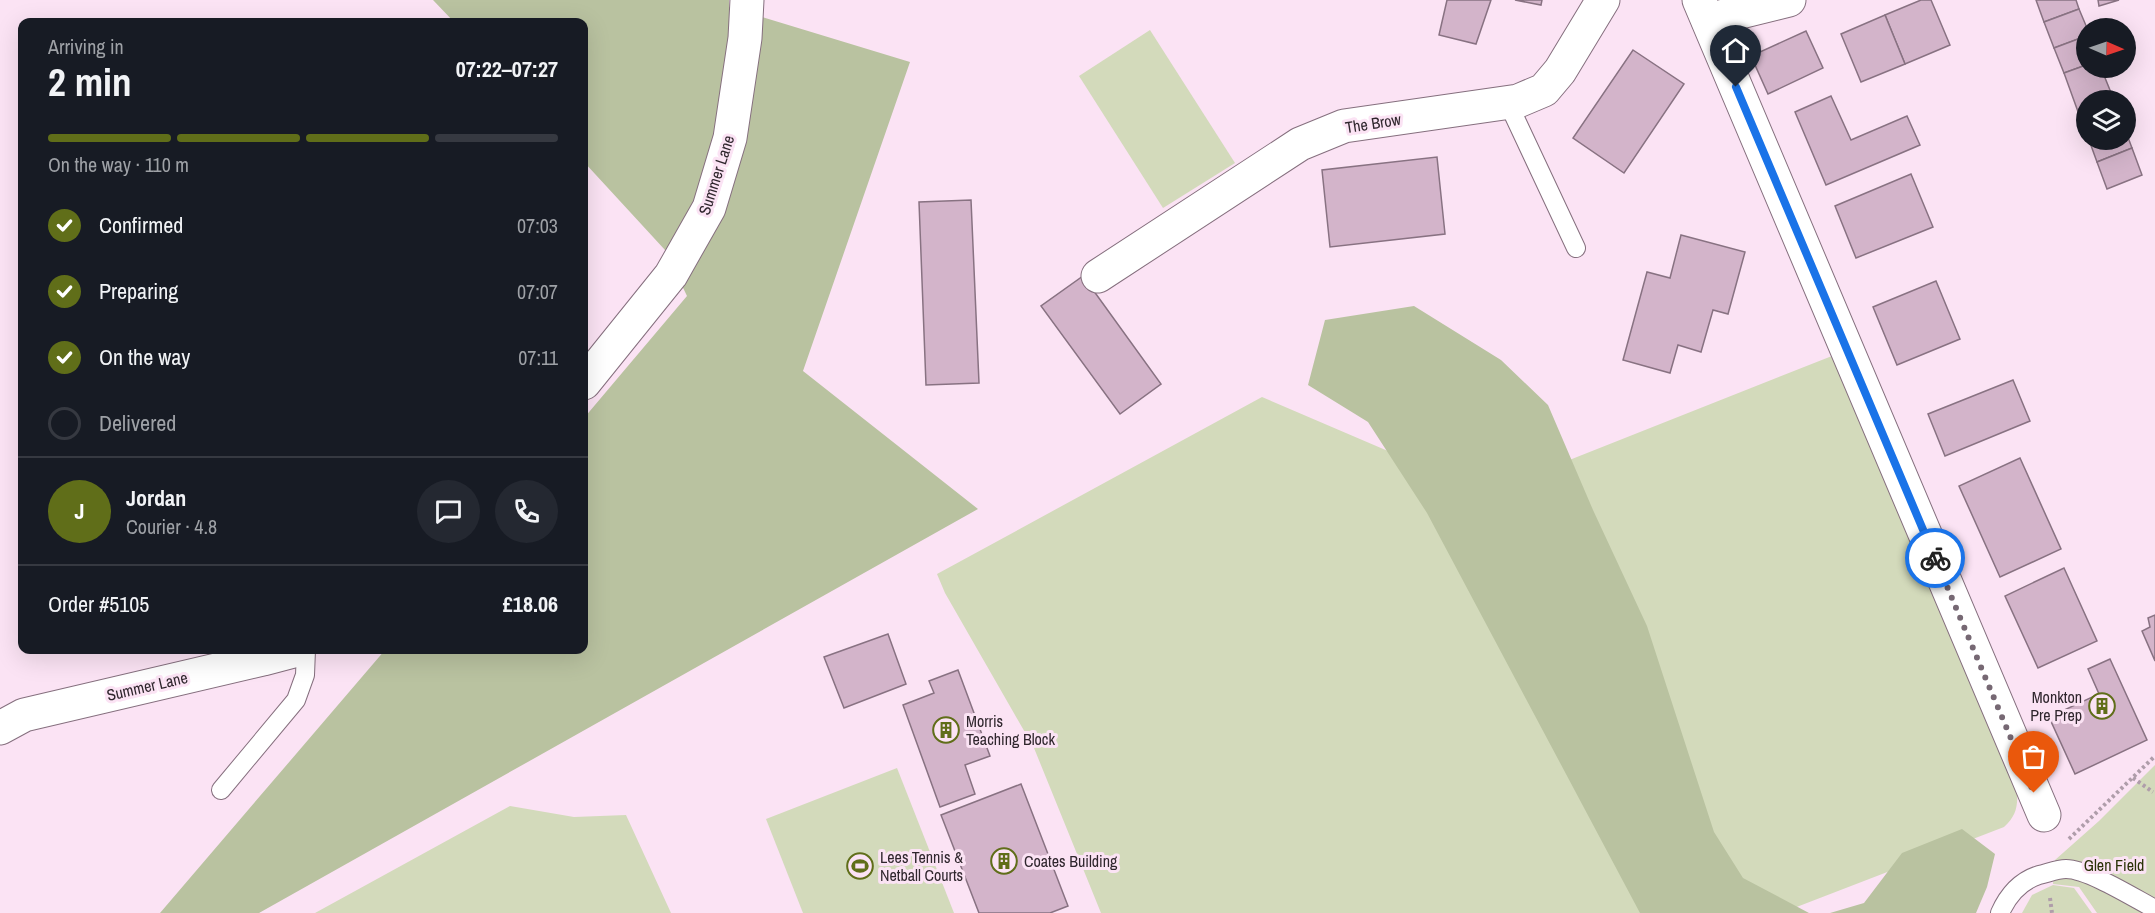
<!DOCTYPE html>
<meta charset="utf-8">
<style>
:root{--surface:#171b24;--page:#242831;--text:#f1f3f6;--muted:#9ea1a6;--line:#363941;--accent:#606e19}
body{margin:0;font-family:"Archivo Narrow",sans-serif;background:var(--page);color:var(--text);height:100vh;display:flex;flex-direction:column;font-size:22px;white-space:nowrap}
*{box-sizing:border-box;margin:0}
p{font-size:20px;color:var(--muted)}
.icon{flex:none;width:33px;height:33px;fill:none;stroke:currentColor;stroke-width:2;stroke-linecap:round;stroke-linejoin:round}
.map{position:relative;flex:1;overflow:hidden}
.side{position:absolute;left:18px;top:18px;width:570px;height:636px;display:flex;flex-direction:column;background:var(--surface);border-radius:12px;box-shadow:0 6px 24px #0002}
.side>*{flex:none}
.needle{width:39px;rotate:92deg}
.fabs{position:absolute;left:2076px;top:18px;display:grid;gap:12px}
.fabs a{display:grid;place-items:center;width:60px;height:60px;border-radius:50%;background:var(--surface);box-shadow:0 6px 24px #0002;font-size:30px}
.pin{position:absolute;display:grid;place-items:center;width:51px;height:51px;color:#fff;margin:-62px -26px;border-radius:50% 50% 50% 0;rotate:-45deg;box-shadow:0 0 6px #0007}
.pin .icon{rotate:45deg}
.courier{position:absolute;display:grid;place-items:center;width:60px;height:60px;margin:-30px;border:4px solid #1a73e8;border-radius:50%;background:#fff;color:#222;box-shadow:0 2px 8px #0007}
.headline em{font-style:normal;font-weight:700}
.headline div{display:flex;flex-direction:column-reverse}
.headline{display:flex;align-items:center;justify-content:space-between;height:102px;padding:0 30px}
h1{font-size:39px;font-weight:700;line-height:45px}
.bar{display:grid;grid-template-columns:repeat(4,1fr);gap:9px 6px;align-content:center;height:72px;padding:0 30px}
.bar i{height:8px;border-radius:4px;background:var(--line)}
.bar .on{background:var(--accent)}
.bar p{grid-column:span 4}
.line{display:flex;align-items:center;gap:15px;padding:0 30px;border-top:2px solid var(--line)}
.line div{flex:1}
.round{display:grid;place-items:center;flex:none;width:63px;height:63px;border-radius:32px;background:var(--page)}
ol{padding:0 30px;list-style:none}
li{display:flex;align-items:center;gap:18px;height:66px}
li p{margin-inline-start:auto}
li .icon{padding:6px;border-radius:50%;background:var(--accent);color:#fff;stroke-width:4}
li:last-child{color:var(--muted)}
li i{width:33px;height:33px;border:3px solid var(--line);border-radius:50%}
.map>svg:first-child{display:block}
</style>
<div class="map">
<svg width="2155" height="913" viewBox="0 0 2155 913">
<rect width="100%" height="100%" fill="#fbe3f4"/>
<g fill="#d3dabb">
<polygon points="1150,30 1235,163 1163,208 1079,76"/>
<path d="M1837 354 2017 793C2018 808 2015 817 2004 827L1781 913H1101L1034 748 945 593 937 574 1262 397 1486 493Z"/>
<polygon points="2155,765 2155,913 2097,913 2079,887 2053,884 2055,860 2099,821"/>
<polygon points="897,768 954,913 803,913 766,819"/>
<polygon points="510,806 574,817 626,815 671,913 315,913"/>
<polygon points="2053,885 2074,888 2092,913 2022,913 2032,895"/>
</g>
<g fill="#b9c2a0">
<polygon points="433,0 729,0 729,7 910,62 803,371 978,509 259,913 160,913 385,650 584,650 584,418 687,296 665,250 584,162 584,22 454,22"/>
<polygon points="1414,306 1501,360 1548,405 1593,510 1647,626 1714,832 1743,878 1809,913 1640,913 1427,513 1368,422 1308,385 1325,320"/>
<polygon points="1962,829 1995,854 1987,887 1976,913 1830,913 1864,903 1902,853"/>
</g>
<g fill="#d3b4ca" stroke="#887282" stroke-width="1.5">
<polygon points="1447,0 1491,0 1476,44 1439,35"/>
<polygon points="1515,0 1542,0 1541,5"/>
<polygon points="1921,0 1931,0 1950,45 1905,64 1885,15"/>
<polygon points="2036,0 2076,0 2079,9 2044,22"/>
<polygon points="2098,0 2119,0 2099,6"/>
<polygon points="2079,9 2087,28 2086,36 2054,48 2044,22"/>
<polygon points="1885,15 1905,64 1861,82 1841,34"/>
<polygon points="1806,31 1823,68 1768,94 1751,56"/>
<polygon points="2086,36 2086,65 2064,73 2054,48"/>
<polygon points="1633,50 1684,84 1624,173 1573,138"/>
<polygon points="2086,65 2086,68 2101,68 2114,100 2086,100 2086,118 2081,120 2064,73"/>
<polygon points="1831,96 1851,140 1907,116 1920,145 1826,185 1795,112"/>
<polygon points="2126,132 2132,148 2097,162 2089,140 2126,140"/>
<polygon points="2132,148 2142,175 2107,189 2097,162"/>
<polygon points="1437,157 1445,234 1330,247 1322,170"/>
<polygon points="1911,174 1933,227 1856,258 1835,206"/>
<polygon points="971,200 979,383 926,385 919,202"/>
<polygon points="1681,235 1745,252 1728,314 1713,310 1701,352 1678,345 1670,373 1623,360 1647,272 1670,278"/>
<polygon points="1083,276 1161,384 1120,414 1041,306"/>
<polygon points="1936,281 1960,339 1897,365 1873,307"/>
<polygon points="2013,380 2030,421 1945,456 1928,414"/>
<polygon points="2020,458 2061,549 2000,577 1959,486"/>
<polygon points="2064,568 2097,641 2038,668 2005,596"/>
<polygon points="2155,615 2155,661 2142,631 2150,627 2148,618"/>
<polygon points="888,634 906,684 844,708 824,657"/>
<polygon points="2110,659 2147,740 2075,774 2049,717 2099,694 2088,669"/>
<polygon points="958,670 990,756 965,765 975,794 940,807 903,705 934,693 929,681"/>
<polygon points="1021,784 1068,906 1050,913 979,913 941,815"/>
</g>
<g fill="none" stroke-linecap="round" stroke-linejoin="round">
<g stroke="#856f7e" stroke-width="20">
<g id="lane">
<polyline points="1508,103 1576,248"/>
<polyline points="221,790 296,700 305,675 306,650"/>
<path d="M2000 913C2008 895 2020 881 2039 875 2048 873 2057 869 2066 869 2088 869 2134 898 2155 909"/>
</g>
</g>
<g stroke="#856f7e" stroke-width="35">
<g id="street">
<polyline points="1699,0 2044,815"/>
<polyline points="1708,20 1789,0"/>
<polyline points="1098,276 1300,144 1344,126 1518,101 1544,90 1560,71 1603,0"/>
<polyline points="584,383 671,275 709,208 730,138 745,38 747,0"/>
<polyline points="0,728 24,715 263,659 297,650"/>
</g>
</g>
<g stroke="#af9daa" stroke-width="4" stroke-dasharray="3 3" stroke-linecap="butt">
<polyline points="2133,778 2153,792"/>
<polyline points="2069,839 2155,756"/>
<polyline points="2050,898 2052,913"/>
</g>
<use href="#lane" stroke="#fff" stroke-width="18"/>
<use href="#street" stroke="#fff" stroke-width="33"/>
</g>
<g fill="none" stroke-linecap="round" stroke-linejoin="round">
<polyline stroke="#766873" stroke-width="6" stroke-dasharray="0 10.8" points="1935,558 2034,793"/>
<polyline stroke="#1a73e8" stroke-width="8" points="1736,87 1935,558"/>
</g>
<defs>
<g id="building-ring" transform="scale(1.35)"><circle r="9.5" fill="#fbe3f4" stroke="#606e19" stroke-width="1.5"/><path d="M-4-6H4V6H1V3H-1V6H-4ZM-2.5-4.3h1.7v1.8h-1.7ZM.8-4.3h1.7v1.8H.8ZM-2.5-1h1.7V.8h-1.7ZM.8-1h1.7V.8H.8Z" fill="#606e19"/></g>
<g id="stadium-ring" transform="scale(1.35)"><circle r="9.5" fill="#fbe3f4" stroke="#606e19" stroke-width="1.5"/><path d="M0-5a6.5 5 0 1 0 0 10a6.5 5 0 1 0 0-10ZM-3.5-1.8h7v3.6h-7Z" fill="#606e19"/></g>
</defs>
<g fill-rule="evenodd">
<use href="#building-ring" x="2102" y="706"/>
<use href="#building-ring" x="946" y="730"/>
<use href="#building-ring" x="1004" y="861"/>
<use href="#stadium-ring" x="860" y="866"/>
</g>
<g text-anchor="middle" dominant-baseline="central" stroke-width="6" stroke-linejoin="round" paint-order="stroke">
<g font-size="16" fill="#2f262d" stroke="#fbe3f4">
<text transform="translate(1373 123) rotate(-9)">The Brow</text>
<text transform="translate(716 175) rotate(-72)">Summer Lane</text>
<text transform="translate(147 686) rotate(-13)">Summer Lane</text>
</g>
<g font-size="16" fill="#2f262d" stroke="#fbe3f4" text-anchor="start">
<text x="2082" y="697" text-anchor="end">Monkton<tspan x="2082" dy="18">Pre Prep</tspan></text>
<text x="966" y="721">Morris<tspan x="966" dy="18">Teaching Block</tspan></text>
<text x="880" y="857">Lees Tennis &amp;<tspan x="880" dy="18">Netball Courts</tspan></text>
<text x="1024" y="861">Coates Building</text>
</g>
<g font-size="16" fill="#2a3107" stroke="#fbe3f4">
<text x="2114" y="865">Glen Field</text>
</g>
</g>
</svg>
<div class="fabs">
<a><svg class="needle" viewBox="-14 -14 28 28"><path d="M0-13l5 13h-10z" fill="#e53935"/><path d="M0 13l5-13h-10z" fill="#9ea1a6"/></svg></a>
<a><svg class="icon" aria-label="layers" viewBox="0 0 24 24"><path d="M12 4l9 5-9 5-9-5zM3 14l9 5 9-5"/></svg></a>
</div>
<div class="pin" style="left:2034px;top:793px;background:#ea580c"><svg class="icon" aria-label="bag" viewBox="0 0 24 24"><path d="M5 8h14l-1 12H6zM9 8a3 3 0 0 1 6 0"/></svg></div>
<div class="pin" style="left:1736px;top:87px;background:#1f2937"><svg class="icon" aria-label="home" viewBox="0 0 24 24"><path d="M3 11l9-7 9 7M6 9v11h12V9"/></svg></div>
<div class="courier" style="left:1935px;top:558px"><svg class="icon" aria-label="bike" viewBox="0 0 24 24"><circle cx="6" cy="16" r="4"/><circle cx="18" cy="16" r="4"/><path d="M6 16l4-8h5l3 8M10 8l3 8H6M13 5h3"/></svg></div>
<section class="side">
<div class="headline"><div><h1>2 min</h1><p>Arriving in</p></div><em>07:22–07:27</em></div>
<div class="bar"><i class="on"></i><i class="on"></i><i class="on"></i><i></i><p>On the way · 110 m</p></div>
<ol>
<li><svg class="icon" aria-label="check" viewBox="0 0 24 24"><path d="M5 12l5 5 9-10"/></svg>Confirmed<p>07:03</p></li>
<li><svg class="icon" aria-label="check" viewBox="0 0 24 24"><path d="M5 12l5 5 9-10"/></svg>Preparing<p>07:07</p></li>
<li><svg class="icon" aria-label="check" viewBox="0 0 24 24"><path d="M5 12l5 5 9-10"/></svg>On the way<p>07:11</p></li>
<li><i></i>Delivered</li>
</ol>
<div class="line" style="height:108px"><b class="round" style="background:var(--accent);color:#fff">J</b><div><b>Jordan</b><p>Courier · 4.8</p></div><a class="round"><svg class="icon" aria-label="chat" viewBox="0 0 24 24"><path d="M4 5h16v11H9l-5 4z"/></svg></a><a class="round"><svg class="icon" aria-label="phone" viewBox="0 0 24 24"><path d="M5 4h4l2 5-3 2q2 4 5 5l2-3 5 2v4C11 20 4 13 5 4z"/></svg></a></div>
<div class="line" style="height:78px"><div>Order #5105</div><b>£18.06</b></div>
</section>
</div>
